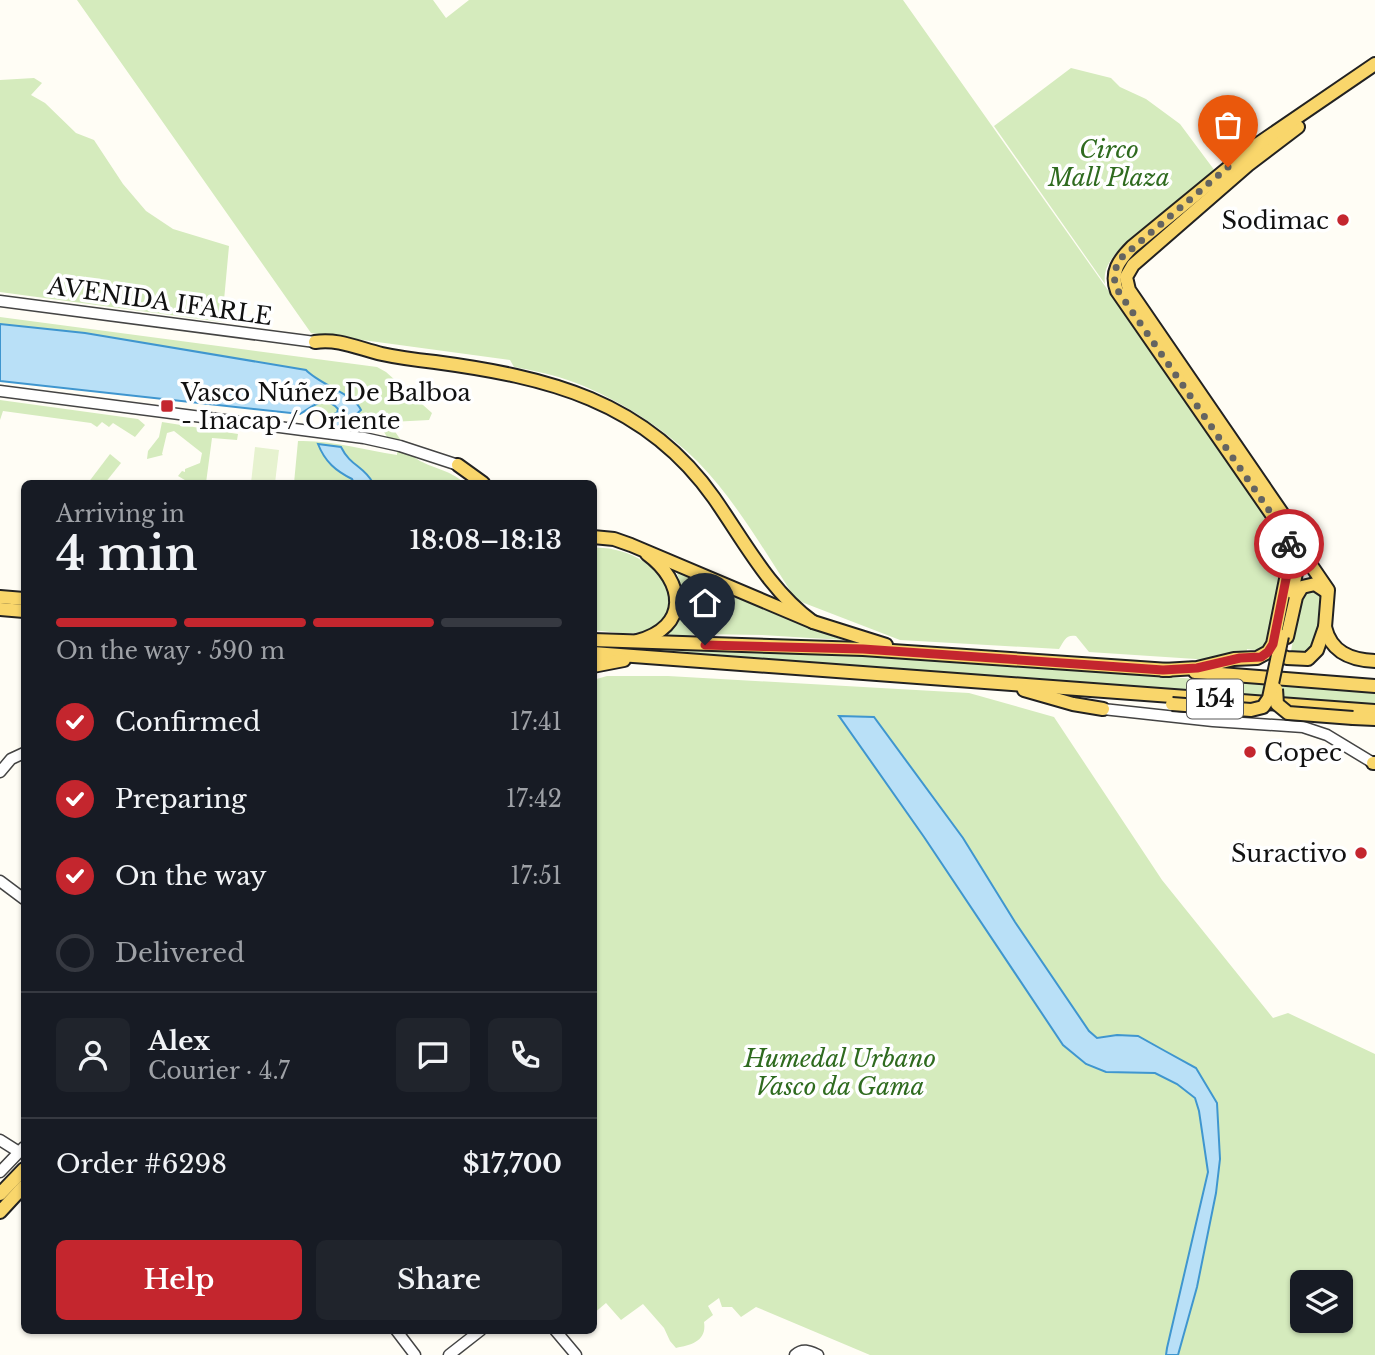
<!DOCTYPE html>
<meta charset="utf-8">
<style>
:root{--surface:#171b24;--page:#20242c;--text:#f1f3f6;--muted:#9ea1a6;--line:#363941;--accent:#c4262e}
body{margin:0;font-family:"Libre Baskerville",serif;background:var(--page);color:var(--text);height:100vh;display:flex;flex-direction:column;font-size:26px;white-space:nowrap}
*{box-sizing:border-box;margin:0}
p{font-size:23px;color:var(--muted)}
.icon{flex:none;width:38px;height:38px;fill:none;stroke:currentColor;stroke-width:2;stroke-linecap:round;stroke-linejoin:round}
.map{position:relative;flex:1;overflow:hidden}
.details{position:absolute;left:21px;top:480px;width:576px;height:854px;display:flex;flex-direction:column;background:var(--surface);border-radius:10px;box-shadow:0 2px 5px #0004}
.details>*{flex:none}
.controls{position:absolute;left:1290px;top:1270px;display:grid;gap:14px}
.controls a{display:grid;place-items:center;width:63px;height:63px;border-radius:10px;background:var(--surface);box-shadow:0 2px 5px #0004;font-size:35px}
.pin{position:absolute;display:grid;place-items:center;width:60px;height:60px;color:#fff;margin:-72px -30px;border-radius:50% 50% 50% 0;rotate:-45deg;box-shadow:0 0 7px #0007}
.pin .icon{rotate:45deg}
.courier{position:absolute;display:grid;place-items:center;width:70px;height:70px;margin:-35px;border:5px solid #c4262e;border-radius:50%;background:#fff;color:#222;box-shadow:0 2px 9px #0007}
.summary em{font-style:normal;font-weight:600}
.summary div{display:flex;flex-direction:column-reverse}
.summary{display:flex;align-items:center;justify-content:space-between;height:119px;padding:0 35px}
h1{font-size:46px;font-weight:600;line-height:52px}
.bar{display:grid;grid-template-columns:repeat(4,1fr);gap:10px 7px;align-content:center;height:84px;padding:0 35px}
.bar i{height:9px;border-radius:5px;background:var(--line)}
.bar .on{background:var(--accent)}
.bar p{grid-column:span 4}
.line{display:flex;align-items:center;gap:18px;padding:0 35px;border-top:2px solid var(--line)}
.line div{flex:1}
.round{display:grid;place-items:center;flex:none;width:74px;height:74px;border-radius:10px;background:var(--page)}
ol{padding:0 35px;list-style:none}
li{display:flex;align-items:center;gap:21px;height:77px}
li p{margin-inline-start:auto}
li .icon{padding:7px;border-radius:50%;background:var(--accent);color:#fff;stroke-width:4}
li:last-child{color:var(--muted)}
li i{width:38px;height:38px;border:4px solid var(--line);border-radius:50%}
.cta{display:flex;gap:14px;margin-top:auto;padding:14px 35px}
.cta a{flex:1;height:80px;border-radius:10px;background:var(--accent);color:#fff;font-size:28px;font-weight:600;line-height:80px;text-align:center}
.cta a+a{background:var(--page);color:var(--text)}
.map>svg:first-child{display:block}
</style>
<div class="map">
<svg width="1375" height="1355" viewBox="0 0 1375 1355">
<rect width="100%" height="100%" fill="#fffdf5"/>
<g fill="#d5ebbd" fill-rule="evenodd">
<path d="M77 0H433L446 18 469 0H903L1211 436 1286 549 1268 652 1247 649 1246 655 1211 660 1089 652 1076 636C1066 634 1064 641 1059 649L900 640 804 603 795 598C765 552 736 501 698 462 665 429 620 400 576 383 556 375 535 371 514 367L510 360 311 333Z"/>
<path d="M1071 68 1111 78 1120 87 1146 99 1180 124 1215 171 1121 247C1111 259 1103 268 1105 284L994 126Z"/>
<polygon points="34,78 42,83 31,95 45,103 76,133 94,140 123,184 146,211 173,229 229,246 222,322 0,292 0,80"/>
<path d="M0 317 377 367 386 372 432 413 429 420 391 422V426C400 437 407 454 420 461 438 470 447 469 465 483H294L298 441C333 440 363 450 397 455V452L380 426 370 420 0 376Z"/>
<polygon points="0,400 138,419 145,425 135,437 113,423 109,427 102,422 97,427 91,423 3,411 0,420"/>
<polygon points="162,422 238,434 237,440 212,438 206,483 190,483 178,476 182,471 185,472 185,469 200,463 202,453 174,431 167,433 162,454 163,455 147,459 148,451 159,437"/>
<polygon points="110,454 121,463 105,483 88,483"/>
<path d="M593 548C624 546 664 565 670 597 671 603 671 607 668 613 665 619 660 625 653 628 636 637 612 632 593 630Z"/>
<polygon points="675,567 807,626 843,640 762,635 696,634 684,637 665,637 682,607 682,589"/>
<polygon points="1313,588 1322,596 1323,600 1314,648 1312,652 1290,657 1301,593"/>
<polygon points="593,645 639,648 815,651 1375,692 1375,707 593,649"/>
<path d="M607 676H668L969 693 1054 717 1162 880 1273 1018 1288 1013 1375 1054V1355H870L756 1307 741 1317 732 1307H722L719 1298 708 1306 713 1315 704 1322C707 1341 692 1345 676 1348L670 1341 664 1328 643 1304 621 1320 606 1303 593 1314V680ZM1302 1283H1340V1321H1302Z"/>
</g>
<polygon fill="#e6f2cf" points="255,447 279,450 275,483 251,483"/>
<g fill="#b9e0f7" stroke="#3f96cf" stroke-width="2">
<path d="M0 324 85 333 306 370C320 385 354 394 361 410L349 421 350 428 328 426 326 421 331 415 337 413 338 409C324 394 314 406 300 414L0 381Z"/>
<path d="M318 444 341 447C351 467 363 465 373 483H354L352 479C336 471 325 462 318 444Z"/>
<polygon points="839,716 874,717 963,838 1015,922 1089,1031 1097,1038 1117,1035 1138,1036 1165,1051 1196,1068 1217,1103 1220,1159 1216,1193 1197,1287 1178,1355 1166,1355 1167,1348 1208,1172 1199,1111 1195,1098 1177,1084 1155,1073 1106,1072 1086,1064 1063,1045 924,837"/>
</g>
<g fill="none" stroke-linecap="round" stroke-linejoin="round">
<g stroke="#444" stroke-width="13">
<g id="minor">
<polyline points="0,301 315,342"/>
<polyline points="0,391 364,438 400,446 458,465"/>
<polyline points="1103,709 1213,721 1303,727 1327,735 1375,764"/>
<polyline points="0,772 11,759 24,753"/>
<polyline points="0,881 24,899"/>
<polyline points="0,1140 19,1152"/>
<polyline points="0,1172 24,1147"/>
<polyline points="396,1330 415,1355"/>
<polyline points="555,1330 576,1355"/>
<polyline points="449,1355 481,1330"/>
<path d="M795 1355C803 1348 809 1351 818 1355"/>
</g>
</g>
<g stroke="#222" stroke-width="16">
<g id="major">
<path d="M315 342C338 338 360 349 382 354 400 358 417 360 435 362 546 377 645 400 714 498 744 541 770 591 813 622"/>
<polyline points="458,465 483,483"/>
<polyline points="593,537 614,539 631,545 813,622 886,645"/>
<polyline points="1292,592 1301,549"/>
<polyline points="0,597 24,599"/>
<polyline points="0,609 24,611"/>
<path d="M1325 627C1331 652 1350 660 1375 661"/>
<polyline points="1287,637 1296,597 1302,587 1315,584 1327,592"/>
<polyline points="593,640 863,649 1169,670"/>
<path d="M637 641C690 627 685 582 647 554"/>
<polyline points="1274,647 1280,655 1287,658 1308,659 1317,650 1325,627 1328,590 1304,555 1295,532 1129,290 1126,277 1133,265 1248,165 1298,127"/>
<polyline points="593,653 1375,711"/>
<polyline points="593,666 624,660"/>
<path d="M1163 670 1197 668 1234 659 1257 658 1268 652 1273 644 1290 559 1289 544 1284 532 1117 291C1110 272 1119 260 1132 247L1255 146 1375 64"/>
<polyline points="1195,672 1375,686"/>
<polyline points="1024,690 1073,704 1103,709"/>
<polyline points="1353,718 1375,719"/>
<polyline points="1373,763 1375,763"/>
<polyline points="0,1194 24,1169"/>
<polyline points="0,1212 24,1186"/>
</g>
</g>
<use href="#minor" stroke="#fff" stroke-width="10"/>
<use href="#major" stroke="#f9d66b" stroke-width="12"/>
<g stroke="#222" stroke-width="16" stroke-linecap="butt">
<g id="major-bridge">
<polyline points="1276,689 1277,704 1288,713 1353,718"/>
<polyline points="1172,704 1251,710 1263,707 1269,698 1282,636"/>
</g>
</g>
<use href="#major-bridge" stroke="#f9d66b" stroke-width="12"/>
</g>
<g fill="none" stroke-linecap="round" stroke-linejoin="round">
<path stroke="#646461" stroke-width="7" stroke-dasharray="0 12.6" d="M1228 167 1121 258C1113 270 1112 282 1120 294L1284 532 1289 544"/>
<polyline stroke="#c4262e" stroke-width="9" points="705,645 863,649 1163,670 1197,668 1240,658 1261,657 1268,652 1273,644 1290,559 1289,544"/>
</g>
<g fill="#c4262e" stroke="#fff" stroke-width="2.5">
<circle cx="1343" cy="220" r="7"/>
<rect x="160" y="399" width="14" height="14" rx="3.5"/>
<circle cx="1250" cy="752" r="7"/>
<circle cx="1361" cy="853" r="7"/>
</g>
<g text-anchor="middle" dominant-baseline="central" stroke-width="7" stroke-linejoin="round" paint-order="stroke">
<rect fill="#fff" stroke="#585858" stroke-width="2" x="1187" y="679.5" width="56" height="39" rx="5"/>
<g font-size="23" font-weight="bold" fill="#111">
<text x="1215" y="699">154</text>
</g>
<g font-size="24" font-style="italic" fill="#2f6b1f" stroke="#fff">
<text x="1109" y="149">Circo<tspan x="1109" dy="28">Mall Plaza</tspan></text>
<text x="840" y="1058">Humedal Urbano<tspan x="840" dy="28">Vasco da Gama</tspan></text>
</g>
<g font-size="24" fill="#111" stroke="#fff" text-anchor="end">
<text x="1329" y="220">Sodimac</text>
<text x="181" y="392" text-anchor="start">Vasco Núñez De Balboa<tspan x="181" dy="28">- Inacap / Oriente</tspan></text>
<text x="1264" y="752" text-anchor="start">Copec</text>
<text x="1347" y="853">Suractivo</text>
</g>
<g font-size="24" fill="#111" stroke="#fff">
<text transform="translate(160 301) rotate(8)">AVENIDA IFARLE</text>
</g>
</g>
</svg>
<div class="controls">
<a><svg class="icon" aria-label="layers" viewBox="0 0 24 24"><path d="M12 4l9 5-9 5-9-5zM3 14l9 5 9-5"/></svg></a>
</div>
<div class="pin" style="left:1228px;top:167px;background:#ea580c"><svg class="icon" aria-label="bag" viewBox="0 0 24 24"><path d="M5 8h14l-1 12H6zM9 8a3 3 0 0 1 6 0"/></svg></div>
<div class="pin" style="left:705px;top:645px;background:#1f2937"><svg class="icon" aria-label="home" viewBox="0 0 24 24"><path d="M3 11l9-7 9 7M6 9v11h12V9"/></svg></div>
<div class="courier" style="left:1289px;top:544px"><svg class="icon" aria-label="bike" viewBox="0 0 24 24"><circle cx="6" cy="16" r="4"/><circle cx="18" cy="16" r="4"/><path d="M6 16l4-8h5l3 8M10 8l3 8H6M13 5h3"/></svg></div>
<section class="details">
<div class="summary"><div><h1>4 min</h1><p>Arriving in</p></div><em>18:08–18:13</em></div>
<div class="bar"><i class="on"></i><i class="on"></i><i class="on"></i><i></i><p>On the way · 590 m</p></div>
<ol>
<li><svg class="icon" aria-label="check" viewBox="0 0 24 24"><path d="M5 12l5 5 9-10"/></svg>Confirmed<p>17:41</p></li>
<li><svg class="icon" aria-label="check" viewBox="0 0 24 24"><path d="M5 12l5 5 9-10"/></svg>Preparing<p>17:42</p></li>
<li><svg class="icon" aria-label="check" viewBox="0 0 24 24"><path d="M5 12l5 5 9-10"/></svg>On the way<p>17:51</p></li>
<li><i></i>Delivered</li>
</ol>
<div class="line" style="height:126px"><a class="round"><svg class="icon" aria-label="person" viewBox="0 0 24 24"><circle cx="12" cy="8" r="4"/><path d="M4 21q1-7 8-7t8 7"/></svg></a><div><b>Alex</b><p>Courier · 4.7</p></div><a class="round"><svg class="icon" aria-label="chat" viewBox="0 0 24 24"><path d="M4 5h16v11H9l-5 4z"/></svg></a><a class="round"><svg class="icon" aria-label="phone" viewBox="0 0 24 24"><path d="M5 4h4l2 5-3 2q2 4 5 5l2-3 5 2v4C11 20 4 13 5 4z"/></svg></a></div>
<div class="line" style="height:91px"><div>Order #6298</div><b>$17,700</b></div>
<div class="cta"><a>Help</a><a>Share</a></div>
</section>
</div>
